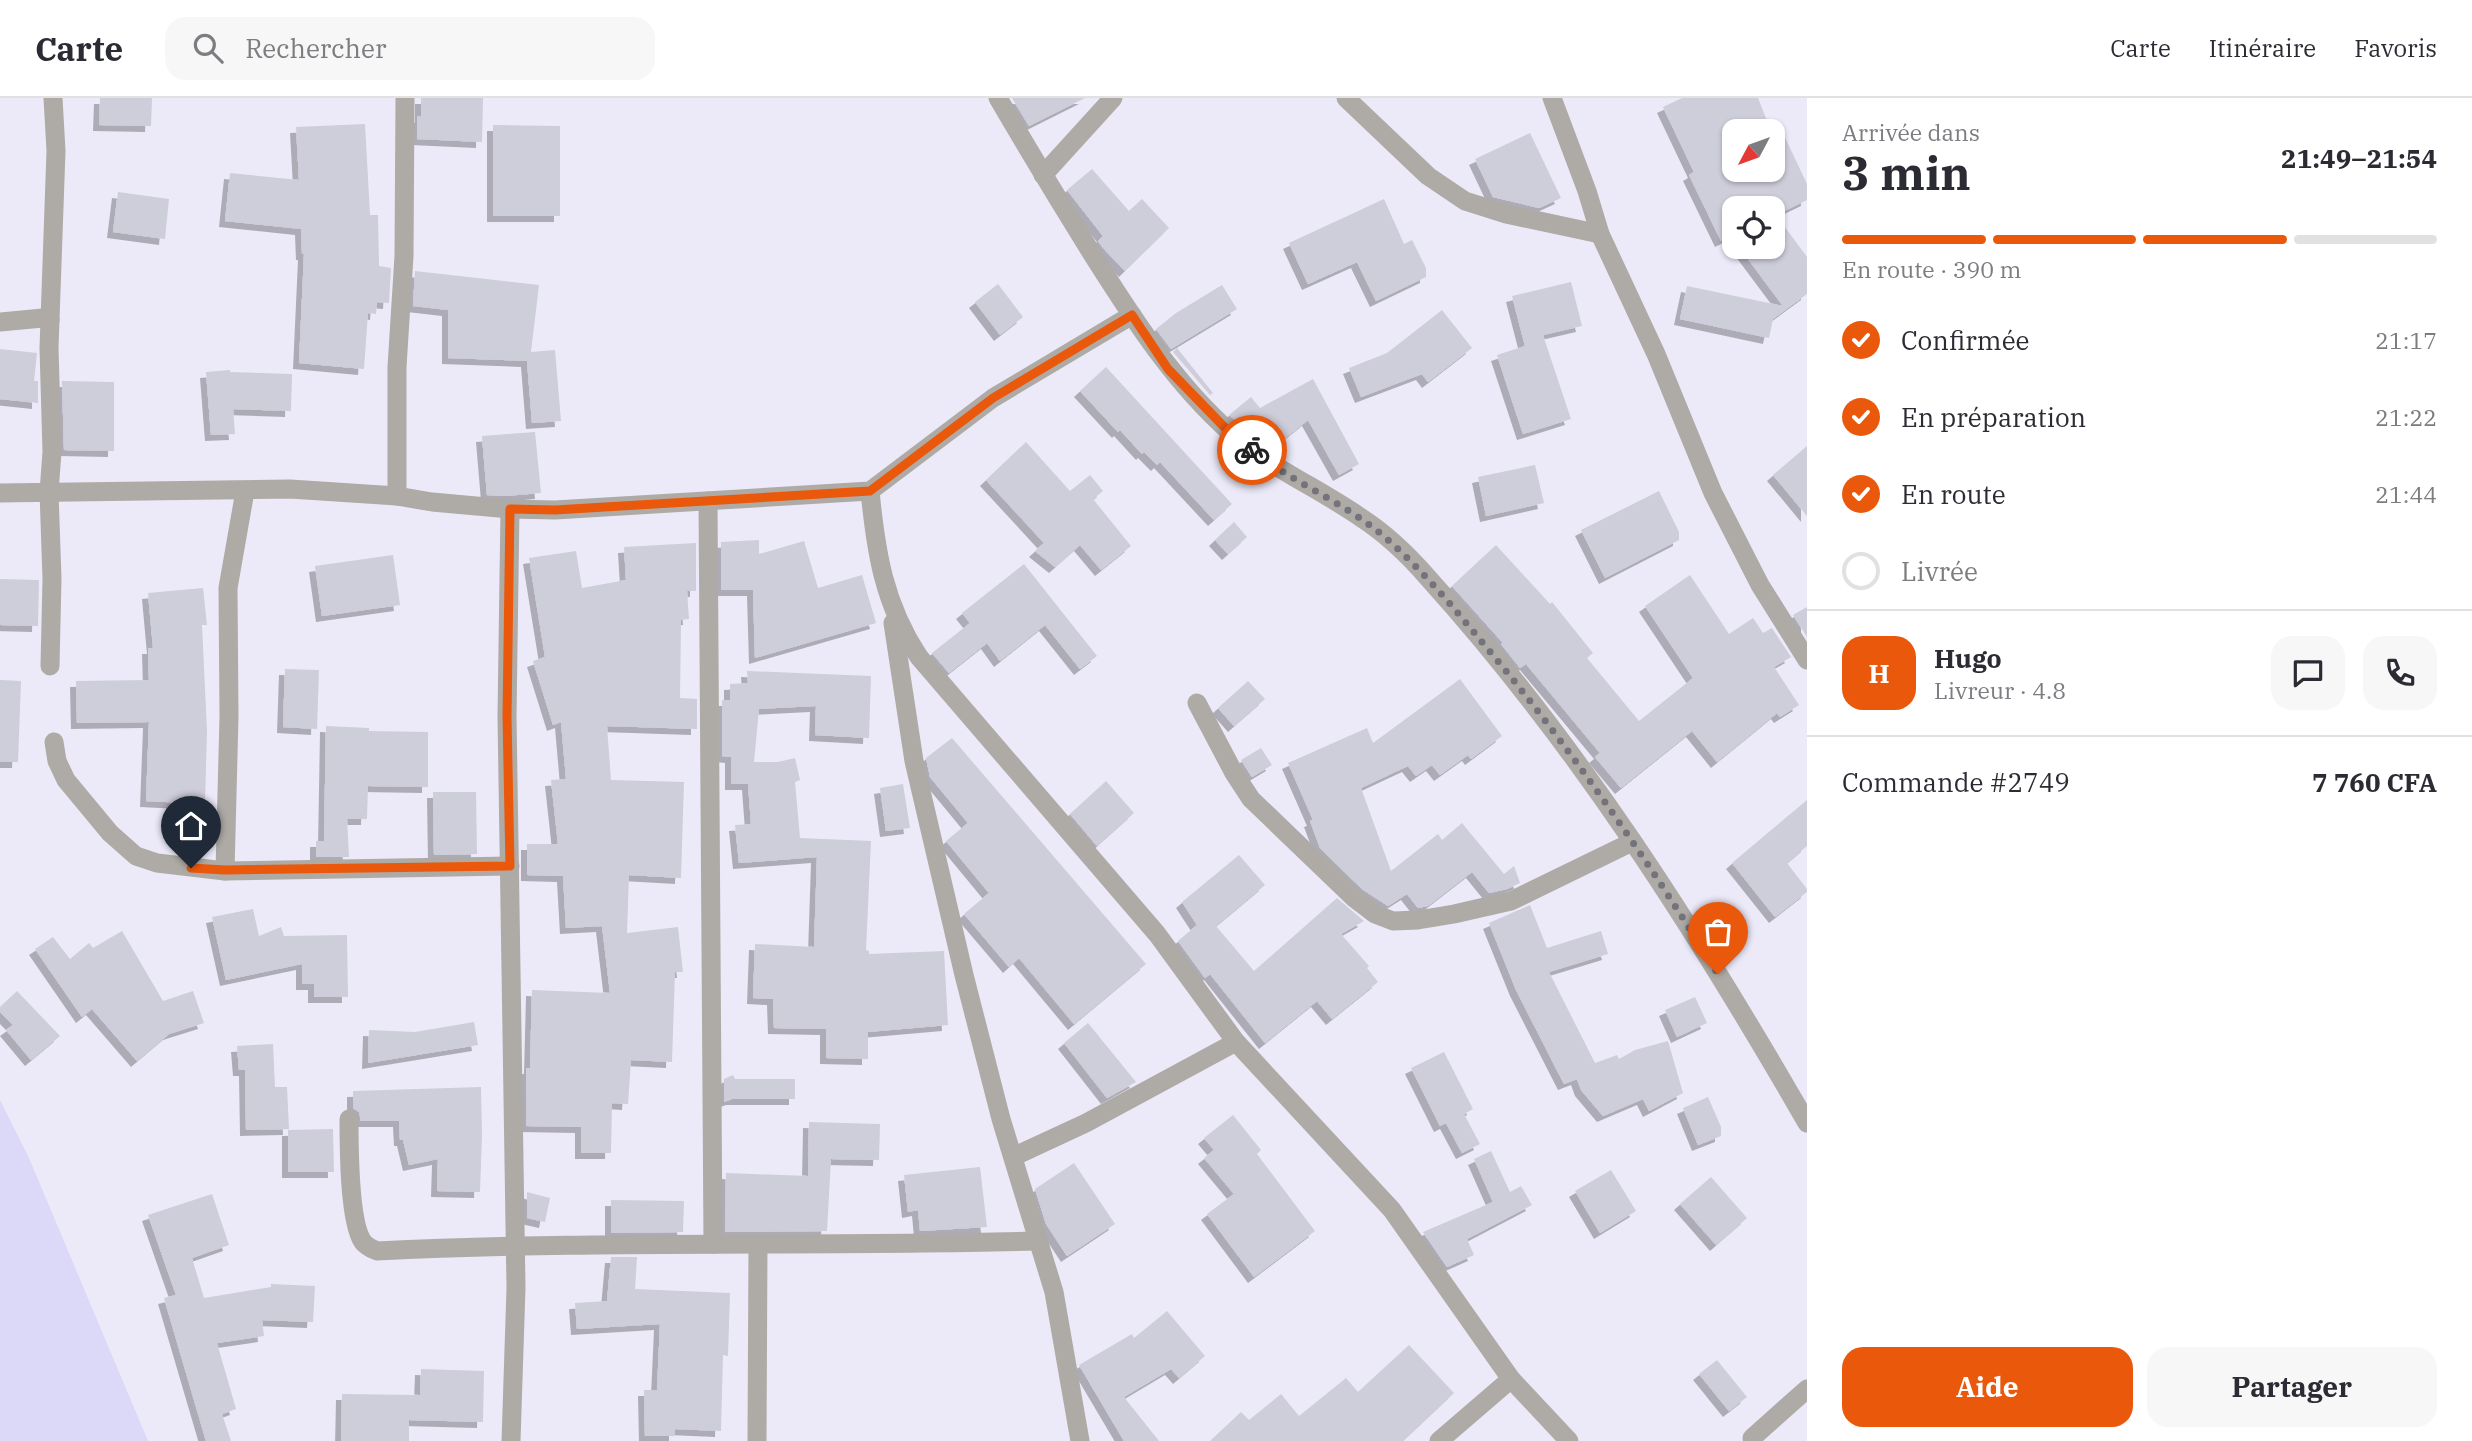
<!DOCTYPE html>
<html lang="fr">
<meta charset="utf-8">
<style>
:root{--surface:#fff;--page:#f7f7f7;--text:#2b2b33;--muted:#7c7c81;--line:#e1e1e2;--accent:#ea580c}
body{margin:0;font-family:"IBM Plex Serif",serif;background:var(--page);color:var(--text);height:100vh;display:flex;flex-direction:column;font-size:26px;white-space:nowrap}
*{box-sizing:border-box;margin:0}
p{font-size:23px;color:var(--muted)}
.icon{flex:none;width:38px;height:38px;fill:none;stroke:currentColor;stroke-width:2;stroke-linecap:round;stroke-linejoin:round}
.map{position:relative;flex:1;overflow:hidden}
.side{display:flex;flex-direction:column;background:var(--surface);width:665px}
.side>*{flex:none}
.needle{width:46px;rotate:229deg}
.buttons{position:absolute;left:1722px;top:21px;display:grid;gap:14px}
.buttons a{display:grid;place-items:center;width:63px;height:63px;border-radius:14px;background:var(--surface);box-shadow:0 2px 5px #0004;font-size:35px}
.pin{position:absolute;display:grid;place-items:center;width:60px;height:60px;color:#fff;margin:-72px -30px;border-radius:50% 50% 50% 0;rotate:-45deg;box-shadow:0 0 7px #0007}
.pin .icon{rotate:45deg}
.courier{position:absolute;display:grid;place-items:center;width:70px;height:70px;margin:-35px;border:5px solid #ea580c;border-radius:50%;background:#fff;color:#222;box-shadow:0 2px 9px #0007}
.overview em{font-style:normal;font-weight:800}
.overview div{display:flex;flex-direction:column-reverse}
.overview{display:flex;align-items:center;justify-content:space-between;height:119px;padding:0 35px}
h1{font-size:46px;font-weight:800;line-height:52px}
.bar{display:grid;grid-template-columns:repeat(4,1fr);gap:10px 7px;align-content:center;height:84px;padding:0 35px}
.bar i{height:9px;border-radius:5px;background:var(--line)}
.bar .selected{background:var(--accent)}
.bar p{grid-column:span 4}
.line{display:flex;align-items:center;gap:18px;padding:0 35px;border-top:2px solid var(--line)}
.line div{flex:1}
.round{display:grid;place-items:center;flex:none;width:74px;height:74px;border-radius:21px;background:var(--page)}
ol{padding:0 35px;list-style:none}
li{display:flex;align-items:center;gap:21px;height:77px}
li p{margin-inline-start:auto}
li .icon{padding:7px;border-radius:50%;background:var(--accent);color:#fff;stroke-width:4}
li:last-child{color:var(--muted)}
li i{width:38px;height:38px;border:4px solid var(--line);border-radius:50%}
.action{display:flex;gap:14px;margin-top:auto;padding:14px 35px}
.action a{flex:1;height:80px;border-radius:21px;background:var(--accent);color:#fff;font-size:28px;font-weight:800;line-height:80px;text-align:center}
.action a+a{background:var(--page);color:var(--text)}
header{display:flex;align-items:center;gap:42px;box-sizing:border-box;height:98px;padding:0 35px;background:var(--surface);border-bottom:2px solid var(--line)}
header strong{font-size:33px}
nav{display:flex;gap:38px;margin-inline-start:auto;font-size:24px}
.search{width:490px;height:63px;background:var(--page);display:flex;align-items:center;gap:18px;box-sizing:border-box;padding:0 24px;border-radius:21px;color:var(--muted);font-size:26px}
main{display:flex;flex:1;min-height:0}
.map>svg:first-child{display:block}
</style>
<header>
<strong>Carte</strong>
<div class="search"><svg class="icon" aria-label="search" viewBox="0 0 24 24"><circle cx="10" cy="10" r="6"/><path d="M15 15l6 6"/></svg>Rechercher</div>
<nav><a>Carte</a><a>Itinéraire</a><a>Favoris</a></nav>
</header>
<main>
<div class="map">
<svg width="1807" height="1343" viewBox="0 0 1807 1343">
<defs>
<filter id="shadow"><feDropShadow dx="-6" dy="6" stdDeviation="0" flood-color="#0004"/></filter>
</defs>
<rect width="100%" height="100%" fill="#eceaf8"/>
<polygon fill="#dcd8f7" points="0,1002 29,1060 148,1343 0,1343"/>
<g fill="#cecdda" filter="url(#shadow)">
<polygon points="100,0 152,0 151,28 99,27"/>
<polygon points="421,0 483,0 482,44 417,41 417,18 421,19"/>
<polygon points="1012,0 1085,0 1029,28"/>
<polygon points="1682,0 1758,0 1771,33 1734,33 1734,72 1773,72 1773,37 1782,33 1807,86 1807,102 1776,117 1807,159 1807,196 1773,221 1769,240 1680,221 1687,188 1783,208 1739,149 1773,149 1773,110 1734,110 1734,142 1731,138 1721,143 1689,77 1694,74 1663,9"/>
<polygon points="365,26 370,117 378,117 379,168 391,170 389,205 377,204 376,216 368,215 364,271 299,265 304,156 302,156 301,131 225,123 230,75 299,82 296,29"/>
<polygon points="493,27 560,28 560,118 493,118"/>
<polygon points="1530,35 1561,100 1539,110 1493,99 1475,61"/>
<polygon points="1092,71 1129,113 1142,101 1169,130 1125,173 1103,150 1098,143 1103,138 1067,92"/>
<polygon points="118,94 169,101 165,141 113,134"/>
<polygon points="1384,101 1404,146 1412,142 1426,170 1426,179 1376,203 1357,164 1308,186 1289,145"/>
<polygon points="415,173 539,187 531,254 555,252 561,323 532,325 527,263 448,260 448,212 413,208"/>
<polygon points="1571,184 1582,228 1543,237 1571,321 1523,336 1497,257 1525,248 1512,198"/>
<polygon points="998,186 1023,219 1000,237 975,204"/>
<polygon points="1222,187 1237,211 1171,251 1156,231 1176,215"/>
<polygon points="1442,212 1472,250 1428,284 1422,276 1361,299 1349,270 1387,255"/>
<polygon points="1177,250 1213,295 1210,297 1173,254"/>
<polygon points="0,251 37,255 34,283 38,283 38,305 0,301"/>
<polygon points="1106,269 1232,406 1214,422 1160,364 1157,367 1144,354 1142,356 1120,332 1118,334 1080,293"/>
<polygon points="230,272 230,274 292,276 291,313 233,311 235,336 211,337 206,274"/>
<polygon points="1313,281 1359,366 1339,377 1308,322 1272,351 1229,317 1251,299 1260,310"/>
<polygon points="62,283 114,284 114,353 64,352"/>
<polygon points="535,334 541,395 505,398 487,397 482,338"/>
<polygon points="1026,344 1070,393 1090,377 1103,393 1093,401 1131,448 1101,472 1080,447 1055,469 1035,453 1044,445 986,382"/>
<polygon points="1807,348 1807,418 1773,377"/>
<polygon points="1535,367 1544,405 1486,418 1478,379"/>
<polygon points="1659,393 1679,434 1679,442 1605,480 1581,432"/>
<polygon points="1234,424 1247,439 1228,456 1215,442"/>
<polygon points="759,442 759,456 804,443 818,490 862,477 876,525 755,560 753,492 721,492 721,444"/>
<polygon points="696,445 696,493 687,493 689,521 681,522 680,600 697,601 697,631 607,628 611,682 684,684 681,780 629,777 627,835 678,829 683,874 675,874 672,964 631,962 628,1006 612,1005 611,1055 581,1055 581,1029 526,1028 526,970 530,970 532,892 610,895 602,828 566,830 563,778 527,777 527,746 558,746 551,682 566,681 561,624 553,627 533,563 545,559 529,460 576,453 582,490 626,482 624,449"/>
<polygon points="1496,447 1550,506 1552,504 1593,555 1587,560 1639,623 1693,580 1645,508 1690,477 1729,536 1753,520 1763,535 1772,530 1791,559 1774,569 1799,607 1780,619 1777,615 1717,664 1692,633 1621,690 1595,659 1600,655 1526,566 1520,570 1501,546 1503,545 1452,488"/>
<polygon points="393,457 400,507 322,518 315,468"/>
<polygon points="1024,466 1097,558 1080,571 1045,527 1000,563 987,545 949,575 932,555 970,525 962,515"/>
<polygon points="0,481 39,482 38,528 0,527"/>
<polygon points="203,490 207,527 202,527 207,633 205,706 146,703 149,624 77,625 76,583 149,582 148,550 153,550 148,495"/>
<polygon points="1807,509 1807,539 1793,517"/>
<polygon points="285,571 319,572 317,631 283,629"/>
<polygon points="747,573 871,578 869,640 815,637 816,608 759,611 754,664 778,664 795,660 800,682 795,684 800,740 871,743 866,852 869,853 869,856 944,853 948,927 868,934 868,961 826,960 826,931 774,930 773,901 753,900 755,846 814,849 817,759 739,765 735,727 751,726 748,686 731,686 731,659 722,658 722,602 730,602 730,586 748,585"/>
<polygon points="1460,581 1502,638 1471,661 1468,657 1440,677 1432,667 1416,678 1408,668 1361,690 1391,773 1438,736 1442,742 1462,725 1504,776 1514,768 1520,785 1507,791 1489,795 1472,774 1428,808 1418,810 1407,796 1388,808 1362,791 1320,750 1310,723 1313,722 1288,665 1367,630 1373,645"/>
<polygon points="0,582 21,583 18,664 0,664"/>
<polygon points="1248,583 1265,601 1234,628 1218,610"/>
<polygon points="326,628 369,630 369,633 428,634 428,689 368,688 367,721 347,721 349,759 316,759 316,743 324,743"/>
<polygon points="952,640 1146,866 1074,926 1019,860 1009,869 964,816 989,795 946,743 968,725 930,679 926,660"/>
<polygon points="1261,650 1272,667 1252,679 1241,662"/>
<polygon points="1106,683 1134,715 1097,748 1070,716"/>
<polygon points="903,686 910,730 886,733 880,690"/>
<polygon points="433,694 476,694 477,756 434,757"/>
<polygon points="1807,702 1807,748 1787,765 1807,791 1807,794 1775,819 1732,765"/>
<polygon points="1239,757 1265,787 1216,828 1254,873 1337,800 1364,823 1341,836 1369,868 1367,870 1378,884 1332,921 1317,903 1265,945 1210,876 1205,880 1178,843 1197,827 1182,804"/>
<polygon points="1530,807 1547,850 1601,833 1608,856 1549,874 1595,965 1617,957 1619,961 1635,952 1668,943 1683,995 1649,1013 1643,1001 1603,1018 1581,992 1577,981 1564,986 1516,892 1489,825"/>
<polygon points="253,811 259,838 281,829 284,838 347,837 348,899 314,899 314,886 302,886 302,866 226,882 212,819"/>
<polygon points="122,833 163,903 193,893 204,925 169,936 137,963 92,911 82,919 35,851 53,839 70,861 89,845 93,850"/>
<polygon points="17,893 60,938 31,962 6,932 13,927 0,914 0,909"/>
<polygon points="1695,899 1707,925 1677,939 1665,912"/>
<polygon points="474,924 478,947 368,965 369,932 415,934"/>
<polygon points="1088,925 1136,984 1107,1000 1064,945"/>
<polygon points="273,946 275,989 287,989 289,1031 246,1032 245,972 239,972 237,948"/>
<polygon points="1444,954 1473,1011 1464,1016 1480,1046 1462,1055 1446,1025 1440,1028 1411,970"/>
<polygon points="733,977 735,981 795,981 795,1001 732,1001 724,1004 724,981"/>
<polygon points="481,989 482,1037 480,1094 437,1093 438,1061 409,1067 403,1042 400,1042 399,1023 361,1023 359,1014 353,1010 353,993"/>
<polygon points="1708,999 1721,1029 1721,1038 1698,1047 1683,1010"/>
<polygon points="1233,1017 1261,1052 1257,1056 1315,1133 1254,1179 1207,1116 1234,1096 1204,1060 1214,1052 1204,1040"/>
<polygon points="809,1024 880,1026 879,1062 831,1061 827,1133 725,1134 726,1075 808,1078"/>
<polygon points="333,1031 334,1074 288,1074 288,1032"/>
<polygon points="1491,1053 1510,1094 1521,1088 1532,1107 1467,1141 1474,1157 1447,1169 1423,1134 1493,1104 1474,1061"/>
<polygon points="1074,1065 1115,1126 1067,1158 1046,1126 1035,1091"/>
<polygon points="980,1069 987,1129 920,1133 918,1112 908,1114 904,1077"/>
<polygon points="1611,1072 1636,1113 1600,1135 1575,1093"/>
<polygon points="1711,1079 1747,1120 1716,1147 1680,1106"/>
<polygon points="527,1094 550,1100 545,1124 527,1120"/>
<polygon points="212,1096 229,1147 192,1160 204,1200 271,1189 271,1186 315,1188 313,1224 262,1222 264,1238 217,1245 236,1311 222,1316 231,1343 206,1343 164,1200 176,1197 148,1117"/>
<polygon points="611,1102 684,1103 683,1134 611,1135"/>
<polygon points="611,1159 637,1159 635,1191 730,1195 728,1258 723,1257 721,1333 675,1331 675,1338 645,1338 644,1292 657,1292 660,1226 577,1231 575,1205 607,1203"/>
<polygon points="1167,1213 1205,1258 1179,1280 1171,1271 1124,1299 1159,1343 1124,1343 1079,1267 1132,1236 1134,1240"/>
<polygon points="1409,1247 1454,1295 1403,1343 1210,1343 1241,1314 1249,1322 1281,1296 1299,1318 1346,1280 1358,1294"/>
<polygon points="1717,1262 1747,1299 1729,1313 1699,1276"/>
<polygon points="421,1271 484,1273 483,1324 409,1322 409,1343 341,1343 342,1296 420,1297"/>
</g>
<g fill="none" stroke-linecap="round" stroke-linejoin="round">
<g stroke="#aeaaa6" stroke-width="19">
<polyline points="1346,0 1428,78 1465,103 1506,116 1600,136"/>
<polyline points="1552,0 1587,93 1600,136 1656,256 1713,395 1760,487 1807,562"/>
<polyline points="1043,77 1113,0"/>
<polyline points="0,224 43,220 50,222"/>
<path d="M870 393C876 455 884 506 919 559L1157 836 1236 944 1392 1112 1511 1281 1569 1343"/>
<polyline points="0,395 290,391 397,398 432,404 510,411 555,412 870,393 993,300 1132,217"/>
<polyline points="397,398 397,269 404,158 405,0"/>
<polyline points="708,403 713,1146"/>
<polyline points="510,411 507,618 516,1190 511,1343"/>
<polyline points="893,525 914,663 964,877 1001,1021 1054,1194 1080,1343"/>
<polyline points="50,568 52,481 49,394 52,354 49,250 56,53 53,0"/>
<polyline points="1197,605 1234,675 1251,701 1354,800 1375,816 1393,823 1418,822 1454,816 1511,803 1632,744"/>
<polyline points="54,644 57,663 66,682 110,735 136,758 157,765 225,773 510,768"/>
<polyline points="225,773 229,619 228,490 245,393"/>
<path d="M349 1021C349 1047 349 1124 363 1144 367 1149 372 1151 377 1153 597 1142 818 1149 1038 1143"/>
<polyline points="1013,1059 1086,1025 1236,944"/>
<polyline points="1752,1340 1807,1291"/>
<polyline points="757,1343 758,1146"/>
<polyline points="1439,1343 1511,1281"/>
</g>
<path stroke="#aeaaa6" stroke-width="19" d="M998 0C1029 53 1061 106 1094 159 1134 222 1175 286 1232 336 1271 370 1318 390 1360 419 1385 435 1410 459 1429 481 1577 645 1697 834 1807 1025"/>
</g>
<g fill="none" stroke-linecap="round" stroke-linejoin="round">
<path stroke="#74737b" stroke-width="7" stroke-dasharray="0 12.6" d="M1252 352C1294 386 1347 405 1388 442 1431 480 1465 524 1502 568 1581 665 1652 769 1718 876"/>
<polyline stroke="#ea580c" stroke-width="9" points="191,770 225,772 510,768 507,618 510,411 555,412 870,393 993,300 1132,217 1168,271 1230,335 1252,352"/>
</g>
</svg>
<div class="buttons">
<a><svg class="needle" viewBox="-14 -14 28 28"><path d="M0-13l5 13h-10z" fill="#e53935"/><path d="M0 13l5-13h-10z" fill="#7c7c81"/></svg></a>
<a><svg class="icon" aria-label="locate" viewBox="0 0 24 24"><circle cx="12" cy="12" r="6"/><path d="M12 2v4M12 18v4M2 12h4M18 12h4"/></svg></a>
</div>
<div class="pin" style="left:1718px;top:876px;background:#ea580c"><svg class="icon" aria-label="bag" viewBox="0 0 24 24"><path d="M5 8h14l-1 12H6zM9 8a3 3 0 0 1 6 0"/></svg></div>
<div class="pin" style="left:191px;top:770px;background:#1f2937"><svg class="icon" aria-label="home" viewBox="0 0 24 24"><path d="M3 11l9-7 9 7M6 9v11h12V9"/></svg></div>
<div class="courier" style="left:1252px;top:352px"><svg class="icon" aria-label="bike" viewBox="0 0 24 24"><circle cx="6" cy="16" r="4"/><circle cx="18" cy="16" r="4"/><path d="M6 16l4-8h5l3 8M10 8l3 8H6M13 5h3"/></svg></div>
</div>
<section class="side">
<div class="overview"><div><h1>3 min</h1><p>Arrivée dans</p></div><em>21:49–21:54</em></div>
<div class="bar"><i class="selected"></i><i class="selected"></i><i class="selected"></i><i></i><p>En route · 390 m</p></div>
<ol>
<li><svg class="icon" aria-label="check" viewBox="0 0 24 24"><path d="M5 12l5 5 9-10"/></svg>Confirmée<p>21:17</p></li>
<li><svg class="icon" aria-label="check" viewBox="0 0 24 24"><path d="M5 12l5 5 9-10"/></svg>En préparation<p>21:22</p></li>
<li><svg class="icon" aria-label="check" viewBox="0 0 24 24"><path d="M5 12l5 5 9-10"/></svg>En route<p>21:44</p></li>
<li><i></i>Livrée</li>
</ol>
<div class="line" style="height:126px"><b class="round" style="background:var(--accent);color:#fff">H</b><div><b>Hugo</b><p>Livreur · 4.8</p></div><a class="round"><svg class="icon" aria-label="chat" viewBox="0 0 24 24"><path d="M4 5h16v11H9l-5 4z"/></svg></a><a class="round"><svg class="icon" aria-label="phone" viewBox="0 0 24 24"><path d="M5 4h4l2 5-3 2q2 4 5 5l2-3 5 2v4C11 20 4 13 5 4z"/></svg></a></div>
<div class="line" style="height:91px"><div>Commande #2749</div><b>7 760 CFA</b></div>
<div class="action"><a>Aide</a><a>Partager</a></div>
</section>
</main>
